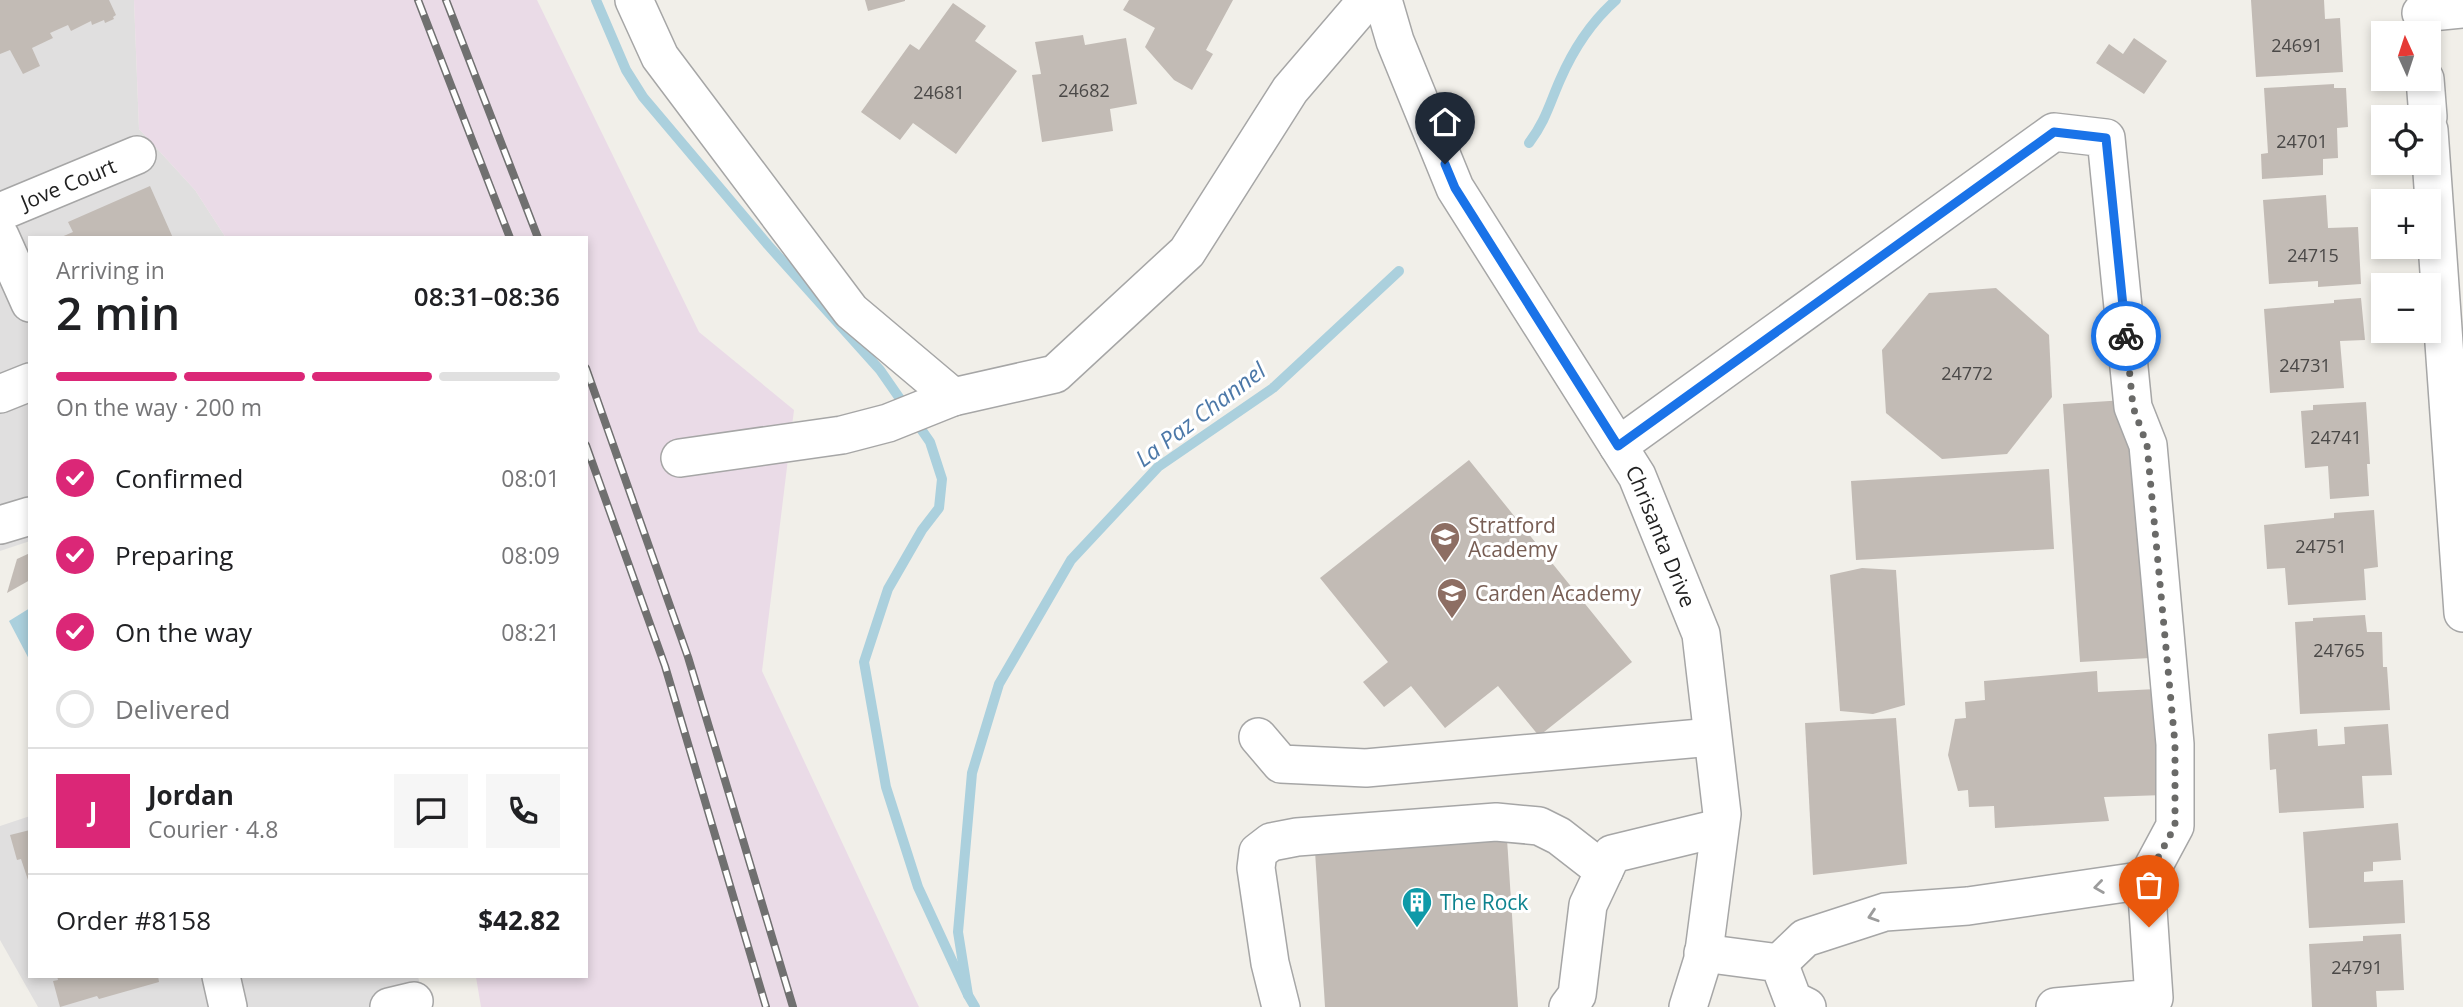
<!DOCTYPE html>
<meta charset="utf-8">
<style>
:root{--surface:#fff;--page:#f6f6f6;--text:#202124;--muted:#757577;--line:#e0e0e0;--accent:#db2777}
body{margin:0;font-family:"Open Sans",sans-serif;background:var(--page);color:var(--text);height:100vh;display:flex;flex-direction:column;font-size:26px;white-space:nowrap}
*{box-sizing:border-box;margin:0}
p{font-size:23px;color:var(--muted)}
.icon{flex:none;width:38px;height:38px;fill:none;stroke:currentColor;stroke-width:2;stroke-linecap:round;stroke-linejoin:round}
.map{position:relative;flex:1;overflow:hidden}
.side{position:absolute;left:28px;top:236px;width:560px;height:742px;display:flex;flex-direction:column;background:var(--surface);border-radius:0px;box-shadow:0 4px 10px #0003}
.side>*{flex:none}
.needle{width:46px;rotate:357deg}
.tools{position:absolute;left:2371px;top:21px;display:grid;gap:14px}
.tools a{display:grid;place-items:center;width:70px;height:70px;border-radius:0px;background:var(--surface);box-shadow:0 4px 10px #0003;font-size:35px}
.pin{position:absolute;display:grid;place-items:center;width:60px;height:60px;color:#fff;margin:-72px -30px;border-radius:50% 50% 50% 0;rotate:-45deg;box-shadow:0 0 7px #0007}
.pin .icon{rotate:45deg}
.courier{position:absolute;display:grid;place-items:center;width:70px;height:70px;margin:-35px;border:5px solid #1a73e8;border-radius:50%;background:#fff;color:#222;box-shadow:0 2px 9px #0007}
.head em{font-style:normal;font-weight:600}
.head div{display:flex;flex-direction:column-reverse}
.head{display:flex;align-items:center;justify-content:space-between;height:119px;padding:0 28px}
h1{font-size:46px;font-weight:600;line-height:52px}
.bar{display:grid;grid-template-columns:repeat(4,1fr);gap:10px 7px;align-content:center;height:84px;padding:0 28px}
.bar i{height:9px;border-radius:5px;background:var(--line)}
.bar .on{background:var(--accent)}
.bar p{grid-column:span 4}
.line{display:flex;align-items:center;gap:18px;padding:0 28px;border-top:2px solid var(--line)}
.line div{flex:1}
.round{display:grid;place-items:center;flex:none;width:74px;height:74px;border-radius:0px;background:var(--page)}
ol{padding:0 28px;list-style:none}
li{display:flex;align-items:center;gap:21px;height:77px}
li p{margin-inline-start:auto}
li .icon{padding:7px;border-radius:50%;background:var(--accent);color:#fff;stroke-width:4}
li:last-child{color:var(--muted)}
li i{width:38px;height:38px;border:4px solid var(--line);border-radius:50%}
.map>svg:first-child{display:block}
</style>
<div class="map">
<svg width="2463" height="1007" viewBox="0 0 2463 1007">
<rect width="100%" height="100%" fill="#f1efe9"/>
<g fill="#e0dfdf">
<polygon points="0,0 134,0 139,129 195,190 226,238 30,238 30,541 0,551"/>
<polygon points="30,816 30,976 418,977 427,1007 38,1007 0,940 0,826"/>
</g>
<polygon fill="#eadbe7" points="134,0 537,0 699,332 794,410 762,671 919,1007 481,1007 476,977 586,976 586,238 226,238 195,190 139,129"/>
<polygon fill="#abd0dd" points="30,608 30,661 9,621"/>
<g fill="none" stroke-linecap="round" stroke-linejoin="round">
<g stroke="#abd0dd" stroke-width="10">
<polyline points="596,0 626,70 643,97 768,245 880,370 930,442 942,479 939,508 922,530 888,589 864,662 886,787 918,887 968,995"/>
<path d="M1529 143C1546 120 1549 105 1560 80 1573 50 1591 22 1616 0"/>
<polyline points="975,1007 968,995 958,932 972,773 999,684 1071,560 1158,467 1273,388 1399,271"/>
</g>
</g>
<g fill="#c2bbb5">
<polygon points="0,0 109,0 116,15 113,17 114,19 105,23 104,20 92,25 91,21 71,31 68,25 50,33 53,38 32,48 40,66 23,74 10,50 0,54"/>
<polygon points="865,0 905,0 905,1 868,11"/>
<polygon points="1129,0 1233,0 1206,50 1213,54 1192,90 1174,80 1145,47 1155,28 1123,10"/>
<polygon points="2251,0 2324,0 2325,19 2340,18 2343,72 2256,77"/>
<polygon points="953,3 986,26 975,41 1017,71 956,154 913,123 900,140 861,112 910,44 919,50"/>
<polygon points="1083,35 1085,45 1126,38 1137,104 1110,109 1113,131 1042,142 1032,75 1041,74 1035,42"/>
<polygon points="2134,38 2167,61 2144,94 2096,63 2109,44 2123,54"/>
<polygon points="2334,84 2334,88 2346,88 2348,127 2337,128 2338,158 2323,159 2323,175 2262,179 2261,154 2268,153 2264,88"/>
<polygon points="150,186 173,238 59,238 73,232 68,222"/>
<polygon points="2326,195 2328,228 2358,227 2361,284 2318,287 2318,281 2269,284 2263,200"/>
<polygon points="1996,288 2049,335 2052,397 2007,454 1942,459 1886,413 1882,350 1929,293"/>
<polygon points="2361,298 2365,340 2340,341 2344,388 2270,393 2264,309 2334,303 2334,300"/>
<polygon points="2125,400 2150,658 2080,662 2063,404"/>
<polygon points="2366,402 2370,464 2367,464 2369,496 2330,499 2328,466 2305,468 2301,411 2313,410 2313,405"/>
<polygon points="1469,460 1632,662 1539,736 1498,686 1445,728 1411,686 1384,707 1363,682 1388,662 1320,578"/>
<polygon points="2049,469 2054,549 1856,560 1851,481"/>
<polygon points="2374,510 2378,567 2364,569 2366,600 2288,605 2285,568 2267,569 2264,525 2334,518 2334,513"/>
<polygon points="30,553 30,580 7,593 17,559"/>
<polygon points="1862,568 1896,570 1905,705 1873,714 1840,711 1830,575"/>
<polygon points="2365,615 2367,632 2382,632 2383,667 2387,667 2390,710 2300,714 2295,622 2313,621 2313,618"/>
<polygon points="2097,671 2098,692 2156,689 2164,795 2104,797 2109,821 1995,828 1994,806 1969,807 1968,790 1958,791 1948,755 1955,719 1966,718 1965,702 1985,700 1984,681"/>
<polygon points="1896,718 1907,864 1813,875 1805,723"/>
<polygon points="2388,724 2392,775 2362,776 2364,808 2279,813 2276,769 2270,770 2268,734 2317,729 2318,746 2345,744 2344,727"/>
<polygon points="2398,823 2401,860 2373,862 2373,871 2364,872 2364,882 2403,880 2405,923 2309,928 2303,832"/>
<polygon points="30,830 30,879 28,880 21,859 17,860 10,835"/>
<polygon points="1507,839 1518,1007 1325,1007 1315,851"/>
<polygon points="2401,934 2404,990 2376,991 2377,1007 2312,1007 2309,944 2363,941 2363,936"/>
<polygon points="57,976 158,976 159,982 99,999 97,996 60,1007 53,981 58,980"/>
</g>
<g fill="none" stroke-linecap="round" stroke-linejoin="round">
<g stroke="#a6a6a6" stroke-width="40">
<g id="minor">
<polyline points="634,0 660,57 851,311 953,397 1055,374 1187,252 1290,90 1367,0"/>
<path id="s1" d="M1383 0 1395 41 1455 188 1637 476 1701 634 1722 814 1703 959 1688 1007"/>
<polyline points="2421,13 2463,9"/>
<polyline points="2425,79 2428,117"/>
<polyline points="2429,130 2463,613"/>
<path id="s2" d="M0 212 137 155"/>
<polyline points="0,236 30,303"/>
<polyline points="0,394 30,382"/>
<polyline points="1618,446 2054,132 2106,138 2133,407 2148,445 2175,744 2175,826 2146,880"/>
<polyline points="680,458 842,435 888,423 953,397"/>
<polyline points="0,525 30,516"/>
<polyline points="1258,737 1281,764 1366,768 1712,737"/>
<polyline points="1703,953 1779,963 1793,1000 1807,1007"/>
<polyline points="1779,963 1805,938 1885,912 1968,906 2146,880 2154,998 2055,1007"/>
<polyline points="221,976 228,1007"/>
<polyline points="389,1007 414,1001"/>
<polyline points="1281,1007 1270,963 1256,868 1258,852 1271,842 1297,837 1496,822 1539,826 1559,836 1604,871"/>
<polyline points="1568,1007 1577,995 1588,905 1612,854 1719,828"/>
</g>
</g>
<use href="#minor" stroke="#fff" stroke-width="37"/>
<g stroke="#707070" stroke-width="8">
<g id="rail">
<polyline points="418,0 510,238"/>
<polyline points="446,0 538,238"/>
<polyline points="586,368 688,657 793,1007"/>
<polyline points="586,445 665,666 766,1007"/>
</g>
</g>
<use href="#rail" stroke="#fff" stroke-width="5" stroke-dasharray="16" stroke-linecap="butt"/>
</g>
<defs><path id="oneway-chevron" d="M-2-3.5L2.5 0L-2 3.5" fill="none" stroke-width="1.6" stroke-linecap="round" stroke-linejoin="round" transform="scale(1.75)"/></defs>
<g stroke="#9c9c9c">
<use href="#oneway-chevron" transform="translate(2099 887) rotate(172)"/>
<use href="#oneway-chevron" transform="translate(1873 916) rotate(162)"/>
</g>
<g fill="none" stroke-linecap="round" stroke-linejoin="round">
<polyline stroke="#6a6a68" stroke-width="7" stroke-dasharray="0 12.6" points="2126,336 2133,407 2147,445 2175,744 2175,826 2146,880 2149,927"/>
<polyline stroke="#1a73e8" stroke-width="9" points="1445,164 1455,188 1618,446 2054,132 2106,138 2126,336"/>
</g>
<defs>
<g id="school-pin" transform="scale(1.575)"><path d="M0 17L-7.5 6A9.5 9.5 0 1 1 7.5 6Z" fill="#8d6e63" stroke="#fff"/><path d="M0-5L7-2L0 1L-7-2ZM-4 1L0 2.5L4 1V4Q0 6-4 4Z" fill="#fff"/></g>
<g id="building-pin" transform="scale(1.575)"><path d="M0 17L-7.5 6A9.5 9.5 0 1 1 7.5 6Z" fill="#0f9aa8" stroke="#fff"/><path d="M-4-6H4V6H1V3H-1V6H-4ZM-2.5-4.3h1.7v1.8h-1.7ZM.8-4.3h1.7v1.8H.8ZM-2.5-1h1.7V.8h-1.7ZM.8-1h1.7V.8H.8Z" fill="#fff"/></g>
</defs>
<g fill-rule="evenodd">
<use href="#school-pin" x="1445" y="537"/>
<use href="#school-pin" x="1452" y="593"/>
<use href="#building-pin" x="1417" y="902"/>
</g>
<g text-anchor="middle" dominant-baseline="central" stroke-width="6" stroke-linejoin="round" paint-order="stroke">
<g font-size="18" fill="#4a4847">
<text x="2297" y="45">24691</text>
<text x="1084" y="90">24682</text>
<text x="939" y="92">24681</text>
<text x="2302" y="141">24701</text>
<text x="2313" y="255">24715</text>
<text x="2305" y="365">24731</text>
<text x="1967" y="373">24772</text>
<text x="2336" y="437">24741</text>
<text x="2321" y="546">24751</text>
<text x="2339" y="650">24765</text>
<text x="2357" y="967">24791</text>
</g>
<g font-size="21" fill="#222" stroke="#fff">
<text stroke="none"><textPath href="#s2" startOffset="74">Jove Court</textPath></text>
<text stroke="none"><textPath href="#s1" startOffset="607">Chrisanta Drive</textPath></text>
</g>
<g font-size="21" fill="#785e54" stroke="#fff" text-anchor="start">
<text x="1468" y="525">Stratford<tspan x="1468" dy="24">Academy</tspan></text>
<text x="1475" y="593">Carden Academy</text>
</g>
<g font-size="21" fill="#0d838f" stroke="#fff" text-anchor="start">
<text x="1440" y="902">The Rock</text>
</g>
<g font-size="23" font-style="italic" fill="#4c78a8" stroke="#fff">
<text transform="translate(1200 414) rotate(-37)">La Paz Channel</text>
</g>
</g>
</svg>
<div class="tools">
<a><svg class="needle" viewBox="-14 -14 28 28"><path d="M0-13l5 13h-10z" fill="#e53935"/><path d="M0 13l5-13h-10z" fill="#757577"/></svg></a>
<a><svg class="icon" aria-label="locate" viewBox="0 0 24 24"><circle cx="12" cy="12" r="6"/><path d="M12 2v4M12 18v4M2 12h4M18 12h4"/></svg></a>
<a>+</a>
<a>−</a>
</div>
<div class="pin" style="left:2149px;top:927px;background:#ea580c"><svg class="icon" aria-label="bag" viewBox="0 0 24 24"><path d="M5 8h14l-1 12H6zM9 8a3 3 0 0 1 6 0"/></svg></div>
<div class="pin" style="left:1445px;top:164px;background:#1f2937"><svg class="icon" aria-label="home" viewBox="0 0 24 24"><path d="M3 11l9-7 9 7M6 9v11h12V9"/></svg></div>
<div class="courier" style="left:2126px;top:336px"><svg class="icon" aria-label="bike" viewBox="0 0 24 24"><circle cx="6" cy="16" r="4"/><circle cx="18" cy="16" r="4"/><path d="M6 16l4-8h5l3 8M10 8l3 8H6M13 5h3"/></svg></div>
<section class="side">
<div class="head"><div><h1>2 min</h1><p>Arriving in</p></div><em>08:31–08:36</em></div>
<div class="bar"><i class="on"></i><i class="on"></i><i class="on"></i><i></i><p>On the way · 200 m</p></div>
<ol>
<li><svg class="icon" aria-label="check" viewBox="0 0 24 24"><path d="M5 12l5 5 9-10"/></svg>Confirmed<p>08:01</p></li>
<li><svg class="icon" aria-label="check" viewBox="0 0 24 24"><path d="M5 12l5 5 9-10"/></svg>Preparing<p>08:09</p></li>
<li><svg class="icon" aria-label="check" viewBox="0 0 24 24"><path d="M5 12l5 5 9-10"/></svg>On the way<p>08:21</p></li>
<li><i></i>Delivered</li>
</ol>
<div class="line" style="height:126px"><b class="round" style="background:var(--accent);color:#fff">J</b><div><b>Jordan</b><p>Courier · 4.8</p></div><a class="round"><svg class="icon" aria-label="chat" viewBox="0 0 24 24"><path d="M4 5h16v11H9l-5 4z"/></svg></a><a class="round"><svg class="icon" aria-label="phone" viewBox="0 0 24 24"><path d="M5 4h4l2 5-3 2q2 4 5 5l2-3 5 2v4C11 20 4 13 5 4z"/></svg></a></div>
<div class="line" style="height:91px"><div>Order #8158</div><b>$42.82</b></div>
</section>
</div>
